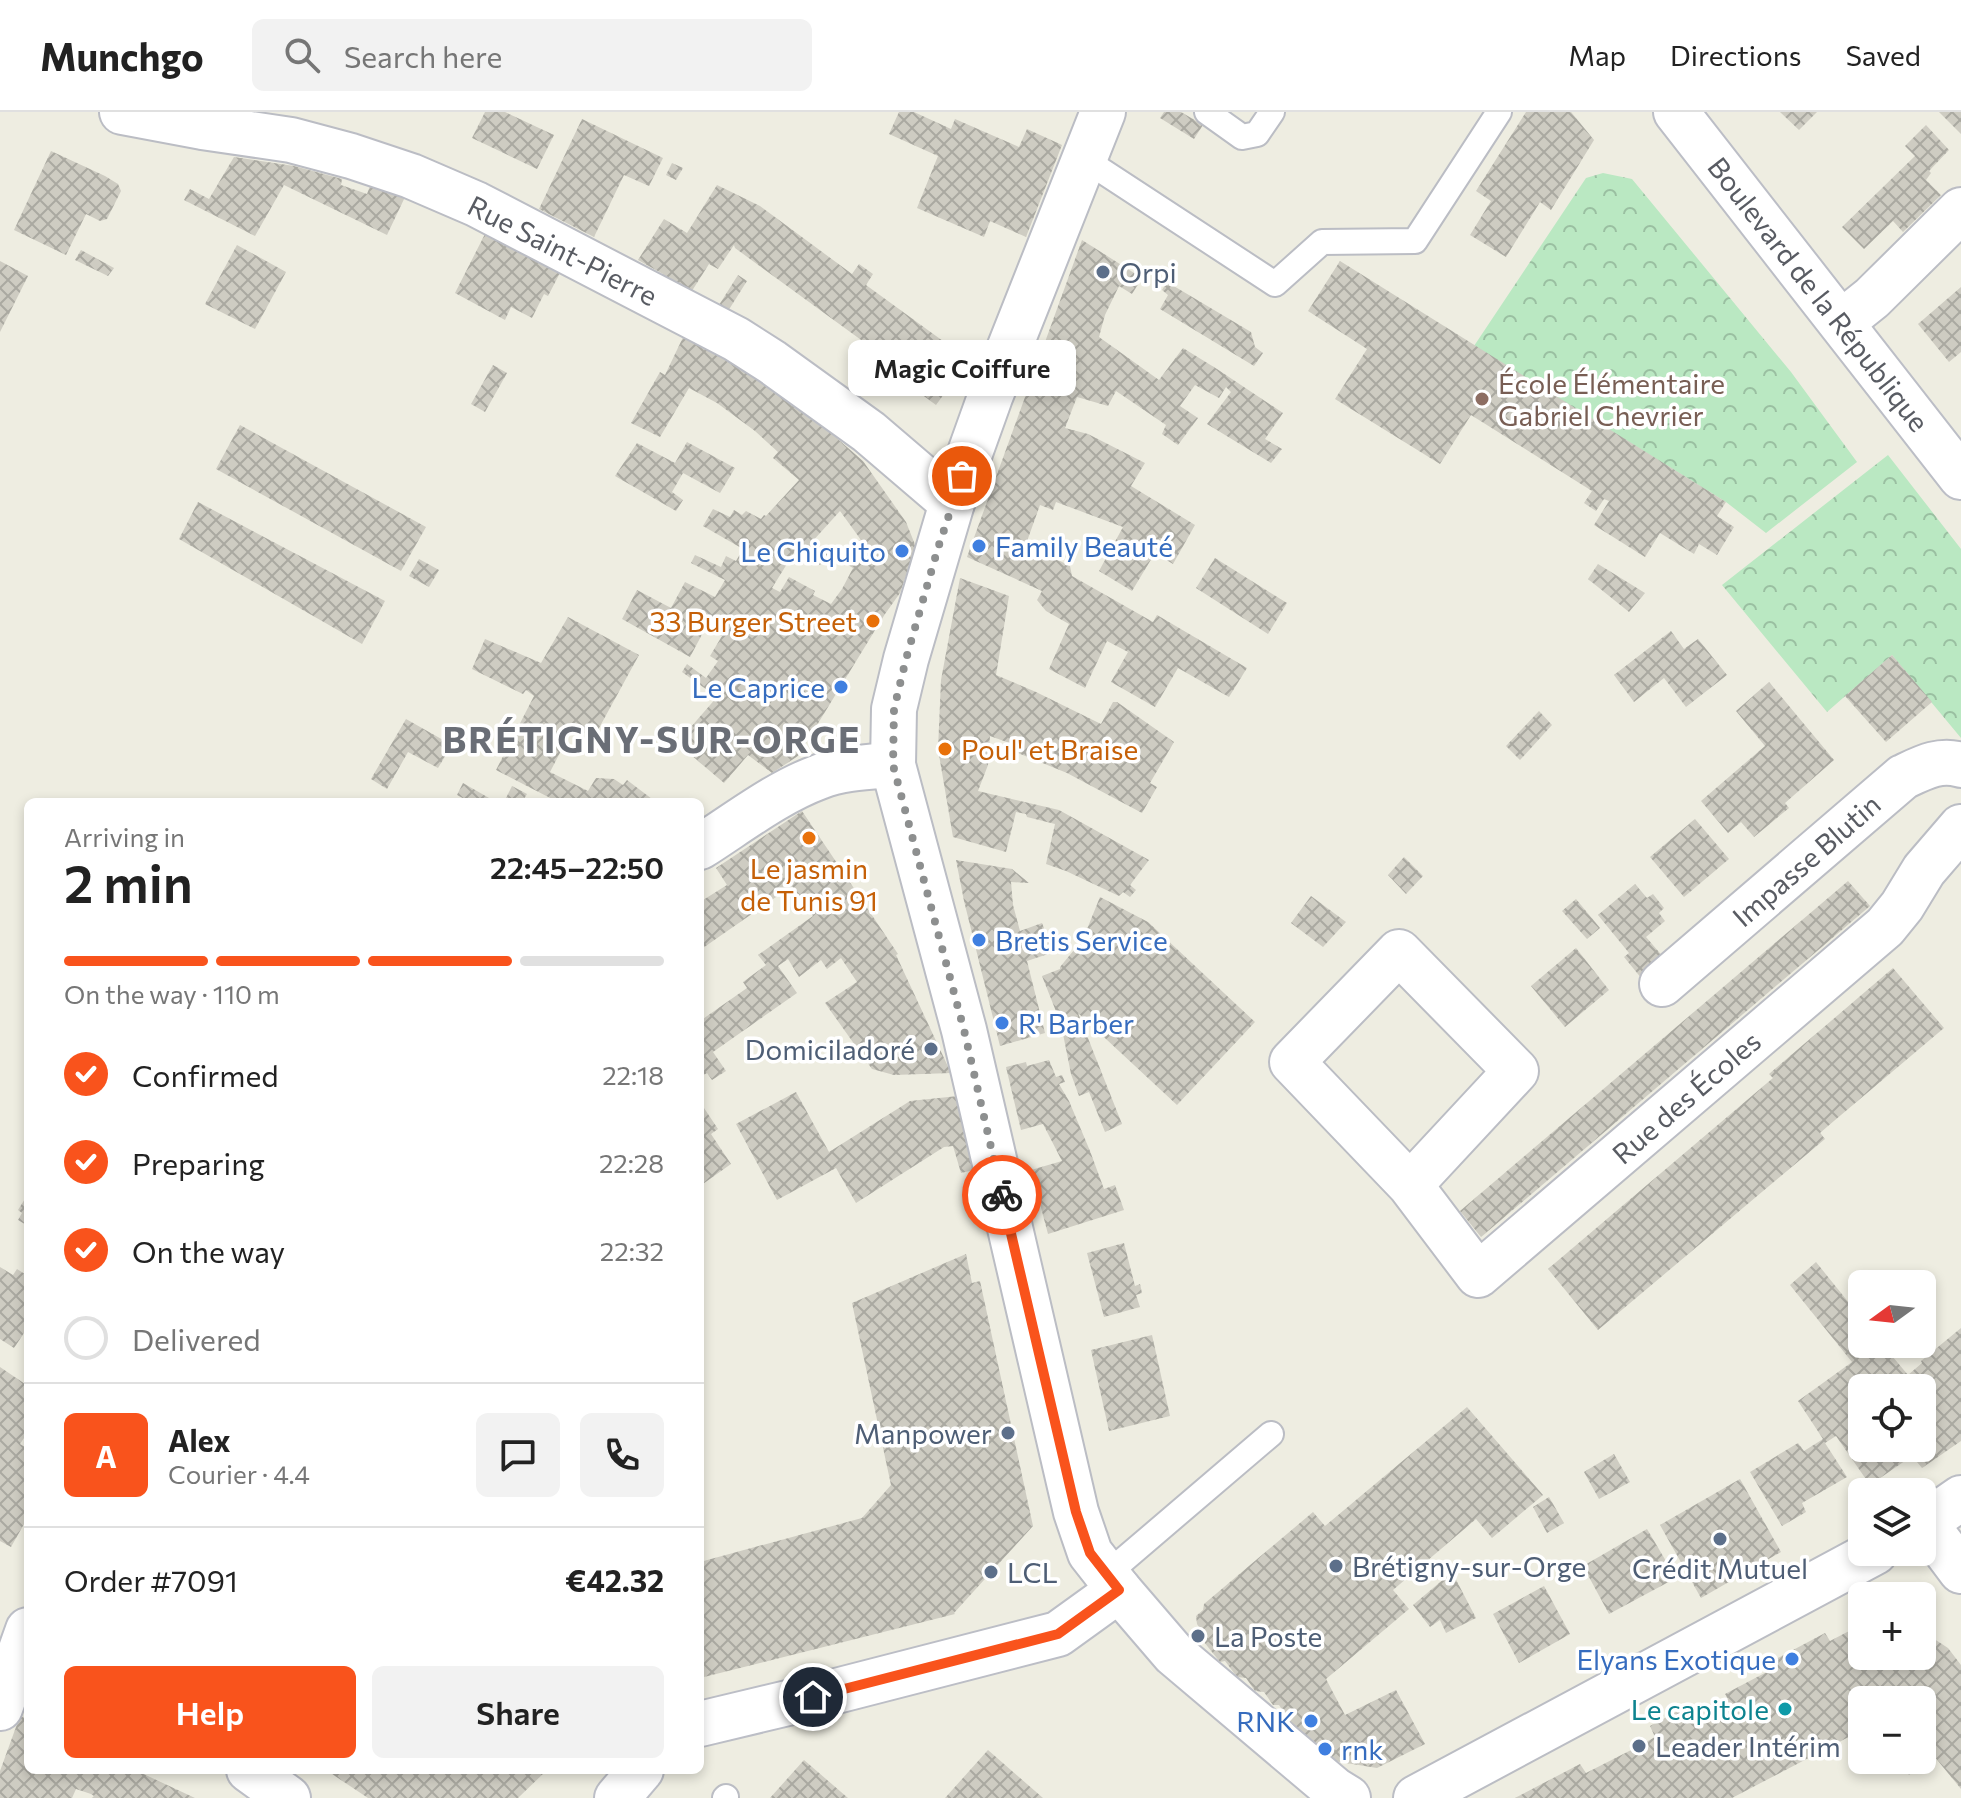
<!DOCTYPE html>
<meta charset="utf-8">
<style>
:root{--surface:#fff;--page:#f2f2f2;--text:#222;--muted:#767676;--line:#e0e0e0;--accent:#f9531c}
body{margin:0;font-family:Commissioner,sans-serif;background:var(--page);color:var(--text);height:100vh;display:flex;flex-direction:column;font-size:30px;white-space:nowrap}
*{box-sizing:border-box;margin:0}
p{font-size:26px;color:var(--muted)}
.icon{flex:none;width:44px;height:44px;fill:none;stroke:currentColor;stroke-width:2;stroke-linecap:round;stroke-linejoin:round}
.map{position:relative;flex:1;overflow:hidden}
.sheet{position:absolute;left:24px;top:686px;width:680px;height:976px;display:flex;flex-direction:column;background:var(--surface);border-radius:12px;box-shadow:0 4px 12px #0003}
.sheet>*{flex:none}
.needle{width:52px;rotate:255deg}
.buttons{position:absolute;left:1848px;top:1158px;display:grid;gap:16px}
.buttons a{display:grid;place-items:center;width:88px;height:88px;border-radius:12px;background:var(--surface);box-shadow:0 4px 12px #0003;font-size:40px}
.pin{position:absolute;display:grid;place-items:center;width:68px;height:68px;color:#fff;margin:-34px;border:4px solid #fff;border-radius:50%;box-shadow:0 2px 8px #0007}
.courier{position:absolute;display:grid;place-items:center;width:80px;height:80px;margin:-40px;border:6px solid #f9531c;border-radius:50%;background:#fff;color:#222;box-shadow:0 2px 10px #0007}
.bubble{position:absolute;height:56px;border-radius:12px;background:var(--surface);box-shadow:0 4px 12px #0003;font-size:26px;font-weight:600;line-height:56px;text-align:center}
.head em{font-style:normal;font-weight:600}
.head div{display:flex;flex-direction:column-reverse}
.head{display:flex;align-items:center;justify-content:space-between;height:136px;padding:0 40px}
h1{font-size:52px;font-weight:600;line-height:60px}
.bar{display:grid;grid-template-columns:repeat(4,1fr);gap:12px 8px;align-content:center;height:96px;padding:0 40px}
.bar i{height:10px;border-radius:6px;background:var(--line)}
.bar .current{background:var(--accent)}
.bar p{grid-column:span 4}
.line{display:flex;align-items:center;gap:20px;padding:0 40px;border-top:2px solid var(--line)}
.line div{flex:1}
.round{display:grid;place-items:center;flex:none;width:84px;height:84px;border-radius:12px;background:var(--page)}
ol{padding:0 40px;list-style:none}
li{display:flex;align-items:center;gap:24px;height:88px}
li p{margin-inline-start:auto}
li .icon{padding:8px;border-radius:50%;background:var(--accent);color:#fff;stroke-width:4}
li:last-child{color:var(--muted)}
li i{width:44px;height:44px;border:4px solid var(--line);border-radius:50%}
.action{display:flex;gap:16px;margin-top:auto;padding:16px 40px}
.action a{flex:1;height:92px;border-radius:12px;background:var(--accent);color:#fff;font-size:32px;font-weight:600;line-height:92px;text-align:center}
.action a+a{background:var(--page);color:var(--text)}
header{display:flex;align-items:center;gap:48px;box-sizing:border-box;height:112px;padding:0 40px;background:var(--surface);border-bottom:2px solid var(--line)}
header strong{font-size:38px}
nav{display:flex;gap:44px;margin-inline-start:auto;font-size:28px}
.search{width:560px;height:72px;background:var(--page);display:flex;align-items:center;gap:20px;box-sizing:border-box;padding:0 28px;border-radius:12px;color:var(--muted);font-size:30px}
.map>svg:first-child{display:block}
</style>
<header>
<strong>Munchgo</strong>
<div class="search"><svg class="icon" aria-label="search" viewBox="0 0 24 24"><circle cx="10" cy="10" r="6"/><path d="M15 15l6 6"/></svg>Search here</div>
<nav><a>Map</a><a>Directions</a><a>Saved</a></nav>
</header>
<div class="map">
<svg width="1961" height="1686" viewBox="0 0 1961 1686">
<defs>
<pattern id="forest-crowns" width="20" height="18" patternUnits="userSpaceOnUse" patternTransform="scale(2)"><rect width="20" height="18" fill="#bae8c2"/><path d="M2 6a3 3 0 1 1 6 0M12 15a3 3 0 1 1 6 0" fill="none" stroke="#9abfa1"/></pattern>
<pattern id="building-cross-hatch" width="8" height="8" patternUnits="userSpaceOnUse" patternTransform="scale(2)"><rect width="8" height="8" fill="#ceccc2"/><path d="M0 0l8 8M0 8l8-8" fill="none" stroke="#aaa9a1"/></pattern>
</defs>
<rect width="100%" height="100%" fill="#eeede1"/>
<g fill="url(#forest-crowns)">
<polygon points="1603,61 1632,67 1791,260 1857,350 1766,421 1726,390 1474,234 1586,66"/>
<polygon points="1888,343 1961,437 1961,626 1892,543 1827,600 1722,473"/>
</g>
<g fill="url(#building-cross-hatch)" fill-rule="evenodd">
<polygon points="485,0 505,0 554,23 537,57 472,26"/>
<polygon points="899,0 914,0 951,17 955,7 1019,35 1027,17 1062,33 1026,125 990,109 984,125 917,96 938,44 889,22"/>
<polygon points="1164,0 1181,0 1203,13 1194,27 1160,6"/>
<polygon points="1526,0 1571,0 1594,28 1551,98 1540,90 1506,145 1470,123 1491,89 1476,79"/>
<polygon points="1780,0 1817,0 1799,18"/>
<polygon points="1939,0 1961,0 1961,22"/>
<polygon points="582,7 663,46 649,74 624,63 594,125 539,97"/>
<polygon points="1926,13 1949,38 1929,59 1931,61 1926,68 1941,83 1903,120 1893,109 1864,137 1842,115 1915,44 1905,34"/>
<polygon points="51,39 105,64 118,72 121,79 107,107 100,109 86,102 66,143 14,118"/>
<polygon points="234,45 294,54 342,67 341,73 367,82 370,74 405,85 387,123 284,73 255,124 184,88 190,77 209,87"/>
<polygon points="672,51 683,56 676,68 666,63"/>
<polygon points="717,73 760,94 852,162 859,152 873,162 866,173 969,248 936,293 874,247 879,241 735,136 734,133 718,157 709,152 690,182 661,167 663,162 638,148 664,107 687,121"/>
<polygon points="485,122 560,161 548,184 544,182 532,206 511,195 505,208 455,181"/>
<polygon points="1082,128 1142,166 1132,182 1119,174 1105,203 1099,225 1159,268 1183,236 1217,257 1283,301 1265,327 1282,337 1271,351 1207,312 1231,280 1226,275 1219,286 1195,273 1180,294 1198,306 1178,333 1162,322 1166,313 1116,279 1108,294 1077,285 1065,316 1088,322 1145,351 1131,374 1195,413 1173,452 1155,441 1132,479 1099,459 1123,415 1056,390 1053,398 1040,393 1026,432 1070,454 1072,464 1153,510 1157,503 1247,556 1229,585 1178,556 1155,595 1111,570 1128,540 1107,529 1085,576 1049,557 1069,512 1046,499 1037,488 1042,479 967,445"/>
<polygon points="237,133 286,160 255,217 205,192"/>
<polygon points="81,138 114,156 108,164 75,148"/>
<polygon points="0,149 28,164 0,220"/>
<polygon points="1340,149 1726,390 1717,404 1734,415 1717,443 1699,432 1694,442 1660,421 1645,445 1594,413 1609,389 1604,387 1596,399 1584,391 1592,379 1471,303 1440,352 1335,287 1367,237 1308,199"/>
<polygon points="738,163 747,169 728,199 719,193"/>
<polygon points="1167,170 1251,220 1255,235 1263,241 1254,254 1160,197 1168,183 1162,178"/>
<polygon points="1961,175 1961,240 1949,250 1918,212"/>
<path d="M686 219 786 282 863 349 906 410 916 435 900 481 885 502 798 644 772 661 748 643 724 671 677 631 717 585 682 560 687 552 706 566 718 549 710 544 722 524 706 515 690 545 622 507 637 478 671 496 685 470 715 485 725 468 691 451 695 443 721 455 726 444 736 449 743 437 703 414 713 397 730 405 734 398 742 403 746 399 761 407 764 403 766 404 799 368 773 346 778 340 755 319 717 291 689 276 660 325 631 311 660 260 665 263ZM840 399 861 428 828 441 811 431ZM795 439 820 453 828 441 853 456 842 477 831 492 813 483 815 479 789 465 780 480 772 476Z"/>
<polygon points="493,253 507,261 485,300 471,292"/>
<polygon points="240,313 426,415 401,459 216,357"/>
<polygon points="687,330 735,356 720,381 683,361 672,380 683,388 676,399 615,364 637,331 675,351"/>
<polygon points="198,390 385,489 362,532 179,427"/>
<polygon points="1215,446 1287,491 1268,522 1196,476"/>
<polygon points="419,447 439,458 429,475 409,464"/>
<polygon points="1598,452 1645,481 1629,500 1588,467"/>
<polygon points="960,466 1009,484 996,563 1036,580 1101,612 1113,590 1117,590 1174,630 1150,671 1157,675 1142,701 1067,661 1013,639 1015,633 990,624 988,653 978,679 1059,698 1149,748 1130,773 1136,778 1130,785 1123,780 1119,784 1066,759 1046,752 1055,712 1027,705 1026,702 1016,700 1006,740 953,725 938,637 941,568"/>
<polygon points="568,505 639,543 593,627 574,614 550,660 588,679 596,666 614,667 623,673 627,668 656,690 558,690 496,658 534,584 526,578 523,582 472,557 485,527 541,551"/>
<polygon points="1671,519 1684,537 1698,527 1727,563 1686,595 1664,566 1634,590 1614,563"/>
<polygon points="1892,543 1932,590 1886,630 1845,584"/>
<polygon points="1769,570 1834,648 1785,691 1789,696 1754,725 1741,710 1728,721 1701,689 1765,634 1736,599"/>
<polygon points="1539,599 1552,613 1520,648 1506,634"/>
<polygon points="406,607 452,633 438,656 408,640 387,677 371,667"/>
<polygon points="463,671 496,690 470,690 457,683"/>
<polygon points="512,674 527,682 522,690 504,690"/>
<polygon points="802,699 898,842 896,843 951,961 894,963 872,957 825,891 857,870 841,846 827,857 821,848 799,865 788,847 778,854 797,881 713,940 726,959 712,968 707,961 700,965 700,909 747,876 743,870 766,853 758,843 813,804 792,774 700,838 700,790 727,773 716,756"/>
<polygon points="1695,707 1729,747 1684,785 1650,745"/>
<polygon points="1404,745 1423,764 1406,782 1388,763"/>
<polygon points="956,748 1012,757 1029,771 1011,770 1013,793 1020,819 1042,811 1054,840 1027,849 1045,921 1000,934 964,789"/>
<polygon points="1848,769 1870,794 1481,1125 1460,1099"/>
<polygon points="1635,772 1647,786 1653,782 1664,796 1659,801 1665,809 1646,825 1665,847 1642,867 1624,845 1629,841 1598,803"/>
<polygon points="1311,784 1346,810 1323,835 1291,811"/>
<polygon points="1100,785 1148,810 1255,910 1177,993 1078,901 1122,1012 1105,1020 1089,980 1079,984 1071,962 1061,912 1042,864 1060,857 1060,855 1083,827"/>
<polygon points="1576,787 1600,816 1587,827 1562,799"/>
<polygon points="1576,836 1609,878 1565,915 1531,874"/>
<polygon points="1893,856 1944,916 1828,1014 1820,1021 1825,1027 1598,1218 1548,1157 1773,966 1769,962"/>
<polygon points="1049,948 1056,965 1062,963 1065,970 1059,972 1069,989 1090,1039 1104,1077 1115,1073 1124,1098 1048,1122 1031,1058 1062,1049 1043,1012 1021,1018 1006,955 1026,950 1027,954"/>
<polygon points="796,980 829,1040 910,989 958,984 974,1058 961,1061 953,1034 944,1035 856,1091 836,1056 777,1088 736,1012"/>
<polygon points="704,996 718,1017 711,1022 731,1052 700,1074 700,999"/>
<polygon points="28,1082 28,1114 18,1108 22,1101 18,1098"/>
<polygon points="1124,1131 1135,1174 1140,1172 1142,1181 1136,1183 1140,1195 1104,1205 1087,1141"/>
<polygon points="966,1142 972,1171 980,1169 1033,1414 954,1501 955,1502 700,1566 700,1450 862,1406 891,1373 852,1191"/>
<path d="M1816 1150 1862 1207V1232H1882L1908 1263 1922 1251 1921 1249 1961 1216V1329L1922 1356 1912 1344 1870 1373 1836 1324 1825 1331 1847 1365 1802 1391 1806 1400 1782 1414 1750 1360 1798 1331 1804 1339 1823 1327 1798 1289 1852 1250 1790 1173ZM1862 1276H1922V1336H1862Z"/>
<polygon points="0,1155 13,1163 17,1157 28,1164 28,1215 14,1236 0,1227"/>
<polygon points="1152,1223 1170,1304 1109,1319 1091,1238"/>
<polygon points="0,1255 28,1274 28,1320 20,1332 28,1337 28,1405 11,1435 0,1429"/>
<polygon points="1467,1295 1543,1383 1492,1426 1476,1407 1393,1478 1409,1497 1326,1567 1345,1603 1396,1578 1425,1632 1377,1656 1334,1649 1282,1604 1285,1602 1279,1593 1273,1593 1264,1580 1255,1579 1246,1566 1237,1565 1225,1549 1220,1550 1204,1530 1204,1523 1197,1512 1196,1504 1203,1498 1204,1492 1313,1400 1325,1414"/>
<polygon points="1614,1342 1630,1370 1599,1387 1584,1360"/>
<polygon points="1740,1367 1781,1440 1701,1486 1660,1413"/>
<polygon points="1549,1385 1564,1411 1547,1421 1533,1395"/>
<polygon points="1647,1417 1676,1466 1609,1502 1583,1454"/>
<polygon points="1452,1460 1476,1506 1446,1521 1440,1508 1430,1515 1413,1493"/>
<polygon points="1544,1474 1570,1522 1519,1551 1493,1502"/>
<polygon points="1862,1515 1862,1544 1922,1544 1922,1519 1948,1536 1961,1553 1961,1677 1934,1644 1909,1663 1897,1648 1922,1648 1922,1588 1862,1588 1862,1618 1732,1686 1515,1686 1580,1652 1586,1661 1639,1634 1655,1625 1650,1614 1687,1594 1692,1605 1728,1587 1725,1582 1778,1554 1774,1548 1825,1521 1830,1529 1851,1518"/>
<polygon points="20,1604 28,1607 28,1658 135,1658 195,1686 92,1686 94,1684 91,1682 76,1677 72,1686 0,1686 0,1659"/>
<polygon points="988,1638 1043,1686 945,1686"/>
<polygon points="804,1648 848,1686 770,1686"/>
<polygon points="326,1658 547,1658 518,1686 368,1686"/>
</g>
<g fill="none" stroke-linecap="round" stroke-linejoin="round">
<g stroke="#bbbdc4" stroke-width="28">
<g id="service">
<polyline points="1207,0 1242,25 1257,22 1272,0"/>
<polyline points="1084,47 1275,172 1322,130 1415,129 1499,0"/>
<polyline points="1107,1462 1271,1322"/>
<polyline points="725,1686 726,1685"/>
</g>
</g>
<g stroke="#bbbdc4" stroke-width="48">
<g id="minor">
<polyline points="122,0 202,15 291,28 351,44 411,64 476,92 736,227 772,250 869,320 952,391"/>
<polyline points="1842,210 1872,186 1961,98"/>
<path d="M700 735C738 711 776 681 819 665 841 656 869 655 893 653"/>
<path d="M1662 872 1903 665C1922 656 1940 646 1961 653"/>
<polyline points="1410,1073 1516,959 1399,840 1292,950 1410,1073 1478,1163 1885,815 1902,794 1924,758 1961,715"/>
<polyline points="1925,1411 1961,1459"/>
<polyline points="1922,1413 1961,1386"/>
<polyline points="1416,1686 1875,1440"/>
</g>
</g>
<g stroke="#bbbdc4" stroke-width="48">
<polyline id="tertiary" points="1103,0 990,285 952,391 906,547 894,597 893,653 964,918 1076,1400 1090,1441 1119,1478"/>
</g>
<g stroke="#bcbec6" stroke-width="48">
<g id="secondary">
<polyline points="1676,0 1961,365"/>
<polyline points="0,1596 28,1518"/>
<polyline points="700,1612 813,1585 1058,1522 1119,1478 1174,1542 1335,1678 1348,1686"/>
<polyline points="249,1658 288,1686"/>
<polyline points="617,1686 641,1658"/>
</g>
</g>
<use href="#service" stroke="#fff" stroke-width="24"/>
<use href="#minor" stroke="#fff" stroke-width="44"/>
<use href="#tertiary" stroke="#fff" stroke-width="44"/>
<use href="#secondary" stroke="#fff" stroke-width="44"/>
</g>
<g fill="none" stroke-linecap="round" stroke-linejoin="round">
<polyline stroke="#8d8f8f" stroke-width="8" stroke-dasharray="0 14.4" points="962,364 938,436 906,547 894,597 893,653 964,918 1002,1083"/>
<polyline stroke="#f9531c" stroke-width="10" points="813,1585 1058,1522 1119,1478 1090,1441 1076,1400 1002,1083"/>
</g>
<g fill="#5c6f8a" stroke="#fff" stroke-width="3">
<circle cx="1103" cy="160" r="8"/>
<circle cx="931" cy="937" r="8"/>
<circle cx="1008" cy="1321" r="8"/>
<circle cx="1720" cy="1427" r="8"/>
<circle cx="1336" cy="1454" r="8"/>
<circle cx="991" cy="1460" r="8"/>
<circle cx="1198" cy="1524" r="8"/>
<circle cx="1639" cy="1634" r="8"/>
</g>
<circle fill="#8d6e63" stroke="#fff" stroke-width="3" cx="1482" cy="287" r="8"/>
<g fill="#3f7fe0" stroke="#fff" stroke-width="3">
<circle cx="979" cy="434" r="8"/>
<circle cx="902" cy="439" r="8"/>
<circle cx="841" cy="575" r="8"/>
<circle cx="979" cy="828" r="8"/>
<circle cx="1002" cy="911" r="8"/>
<circle cx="1792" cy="1547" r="8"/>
<circle cx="1311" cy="1609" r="8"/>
<circle cx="1325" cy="1637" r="8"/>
</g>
<g fill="#e8710a" stroke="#fff" stroke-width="3">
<circle cx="873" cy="509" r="8"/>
<circle cx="945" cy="637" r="8"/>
<circle cx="809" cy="726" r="8"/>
</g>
<circle fill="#0f9aa8" stroke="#fff" stroke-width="3" cx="1785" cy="1597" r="8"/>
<g text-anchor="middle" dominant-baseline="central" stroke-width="7" stroke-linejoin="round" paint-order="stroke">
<g font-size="28" fill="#595c63" stroke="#fff">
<text transform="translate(563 138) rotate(27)">Rue Saint-Pierre</text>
<text transform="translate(1819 182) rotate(52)">Boulevard de la République</text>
<text transform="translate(1806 748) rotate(-41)">Impasse Blutin</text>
<text transform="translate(1686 985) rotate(-41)">Rue des Écoles</text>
</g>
<g font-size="28" fill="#4e5e75" stroke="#fff" text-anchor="start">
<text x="1119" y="160">Orpi</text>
<text x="915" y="937" text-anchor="end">Domiciladoré</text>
<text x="992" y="1321" text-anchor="end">Manpower</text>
<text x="1352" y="1454">Brétigny-sur-Orge</text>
<text x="1720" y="1456" text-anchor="middle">Crédit Mutuel</text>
<text x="1007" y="1460">LCL</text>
<text x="1214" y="1524">La Poste</text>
<text x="1655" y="1634">Leader Intérim</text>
</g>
<g font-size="28" fill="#785e54" stroke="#fff" text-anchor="start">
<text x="1498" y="271">École Élémentaire<tspan x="1498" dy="32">Gabriel Chevrier</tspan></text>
</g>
<g font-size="28" fill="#366cbe" stroke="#fff" text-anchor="start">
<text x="995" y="434">Family Beauté</text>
<text x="886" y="439" text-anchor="end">Le Chiquito</text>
<text x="825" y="575" text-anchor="end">Le Caprice</text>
<text x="995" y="828">Bretis Service</text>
<text x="1018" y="911">R' Barber</text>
<text x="1776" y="1547" text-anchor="end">Elyans Exotique</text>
<text x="1295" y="1609" text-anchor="end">RNK</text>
<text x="1341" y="1637">rnk</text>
</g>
<g font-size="28" fill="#c56008" stroke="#fff" text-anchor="end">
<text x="857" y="509">33 Burger Street</text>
<text x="961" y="637" text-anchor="start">Poul' et Braise</text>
<text x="809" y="756" text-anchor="middle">Le jasmin<tspan x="809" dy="32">de Tunis 91</tspan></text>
</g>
<g font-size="28" fill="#0d838f" stroke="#fff" text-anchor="end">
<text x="1769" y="1597">Le capitole</text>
</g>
<g font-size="36" font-weight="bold" letter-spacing="2" fill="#6a6e76" stroke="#fff">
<text x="652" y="626">BRÉTIGNY-SUR-ORGE</text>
</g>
</g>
</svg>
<div class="buttons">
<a><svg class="needle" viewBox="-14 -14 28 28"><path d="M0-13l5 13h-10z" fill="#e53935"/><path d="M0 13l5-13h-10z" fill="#767676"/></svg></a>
<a><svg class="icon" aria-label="locate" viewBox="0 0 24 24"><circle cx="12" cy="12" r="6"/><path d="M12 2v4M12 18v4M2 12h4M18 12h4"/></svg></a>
<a><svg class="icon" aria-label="layers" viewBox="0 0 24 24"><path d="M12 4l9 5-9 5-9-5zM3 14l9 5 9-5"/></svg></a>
<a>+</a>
<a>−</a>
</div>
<div class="pin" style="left:962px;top:364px;background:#ea580c"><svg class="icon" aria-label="bag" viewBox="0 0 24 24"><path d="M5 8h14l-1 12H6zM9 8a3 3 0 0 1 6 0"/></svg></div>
<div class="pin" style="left:813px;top:1585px;background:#1f2937"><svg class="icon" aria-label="home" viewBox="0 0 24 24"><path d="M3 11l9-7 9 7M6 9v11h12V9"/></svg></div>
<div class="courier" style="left:1002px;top:1083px"><svg class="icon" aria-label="bike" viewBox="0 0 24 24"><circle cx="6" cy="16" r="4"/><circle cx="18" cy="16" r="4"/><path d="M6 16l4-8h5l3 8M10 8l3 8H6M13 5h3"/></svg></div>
<div class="bubble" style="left:848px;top:228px;width:228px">Magic Coiffure</div>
<section class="sheet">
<div class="head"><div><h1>2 min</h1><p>Arriving in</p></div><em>22:45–22:50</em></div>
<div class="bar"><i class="current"></i><i class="current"></i><i class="current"></i><i></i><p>On the way · 110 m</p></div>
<ol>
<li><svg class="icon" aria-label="check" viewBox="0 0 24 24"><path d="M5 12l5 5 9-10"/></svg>Confirmed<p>22:18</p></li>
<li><svg class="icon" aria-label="check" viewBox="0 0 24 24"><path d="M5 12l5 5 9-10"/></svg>Preparing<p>22:28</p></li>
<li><svg class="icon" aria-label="check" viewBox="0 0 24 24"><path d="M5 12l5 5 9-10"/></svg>On the way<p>22:32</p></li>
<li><i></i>Delivered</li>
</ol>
<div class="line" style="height:144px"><b class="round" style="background:var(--accent);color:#fff">A</b><div><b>Alex</b><p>Courier · 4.4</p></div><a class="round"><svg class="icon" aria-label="chat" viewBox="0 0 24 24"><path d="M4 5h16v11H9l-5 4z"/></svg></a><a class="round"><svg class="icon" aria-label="phone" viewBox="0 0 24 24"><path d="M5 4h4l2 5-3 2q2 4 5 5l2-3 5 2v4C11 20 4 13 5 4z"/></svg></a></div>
<div class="line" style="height:104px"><div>Order #7091</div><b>€42.32</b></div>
<div class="action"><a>Help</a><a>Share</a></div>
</section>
</div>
